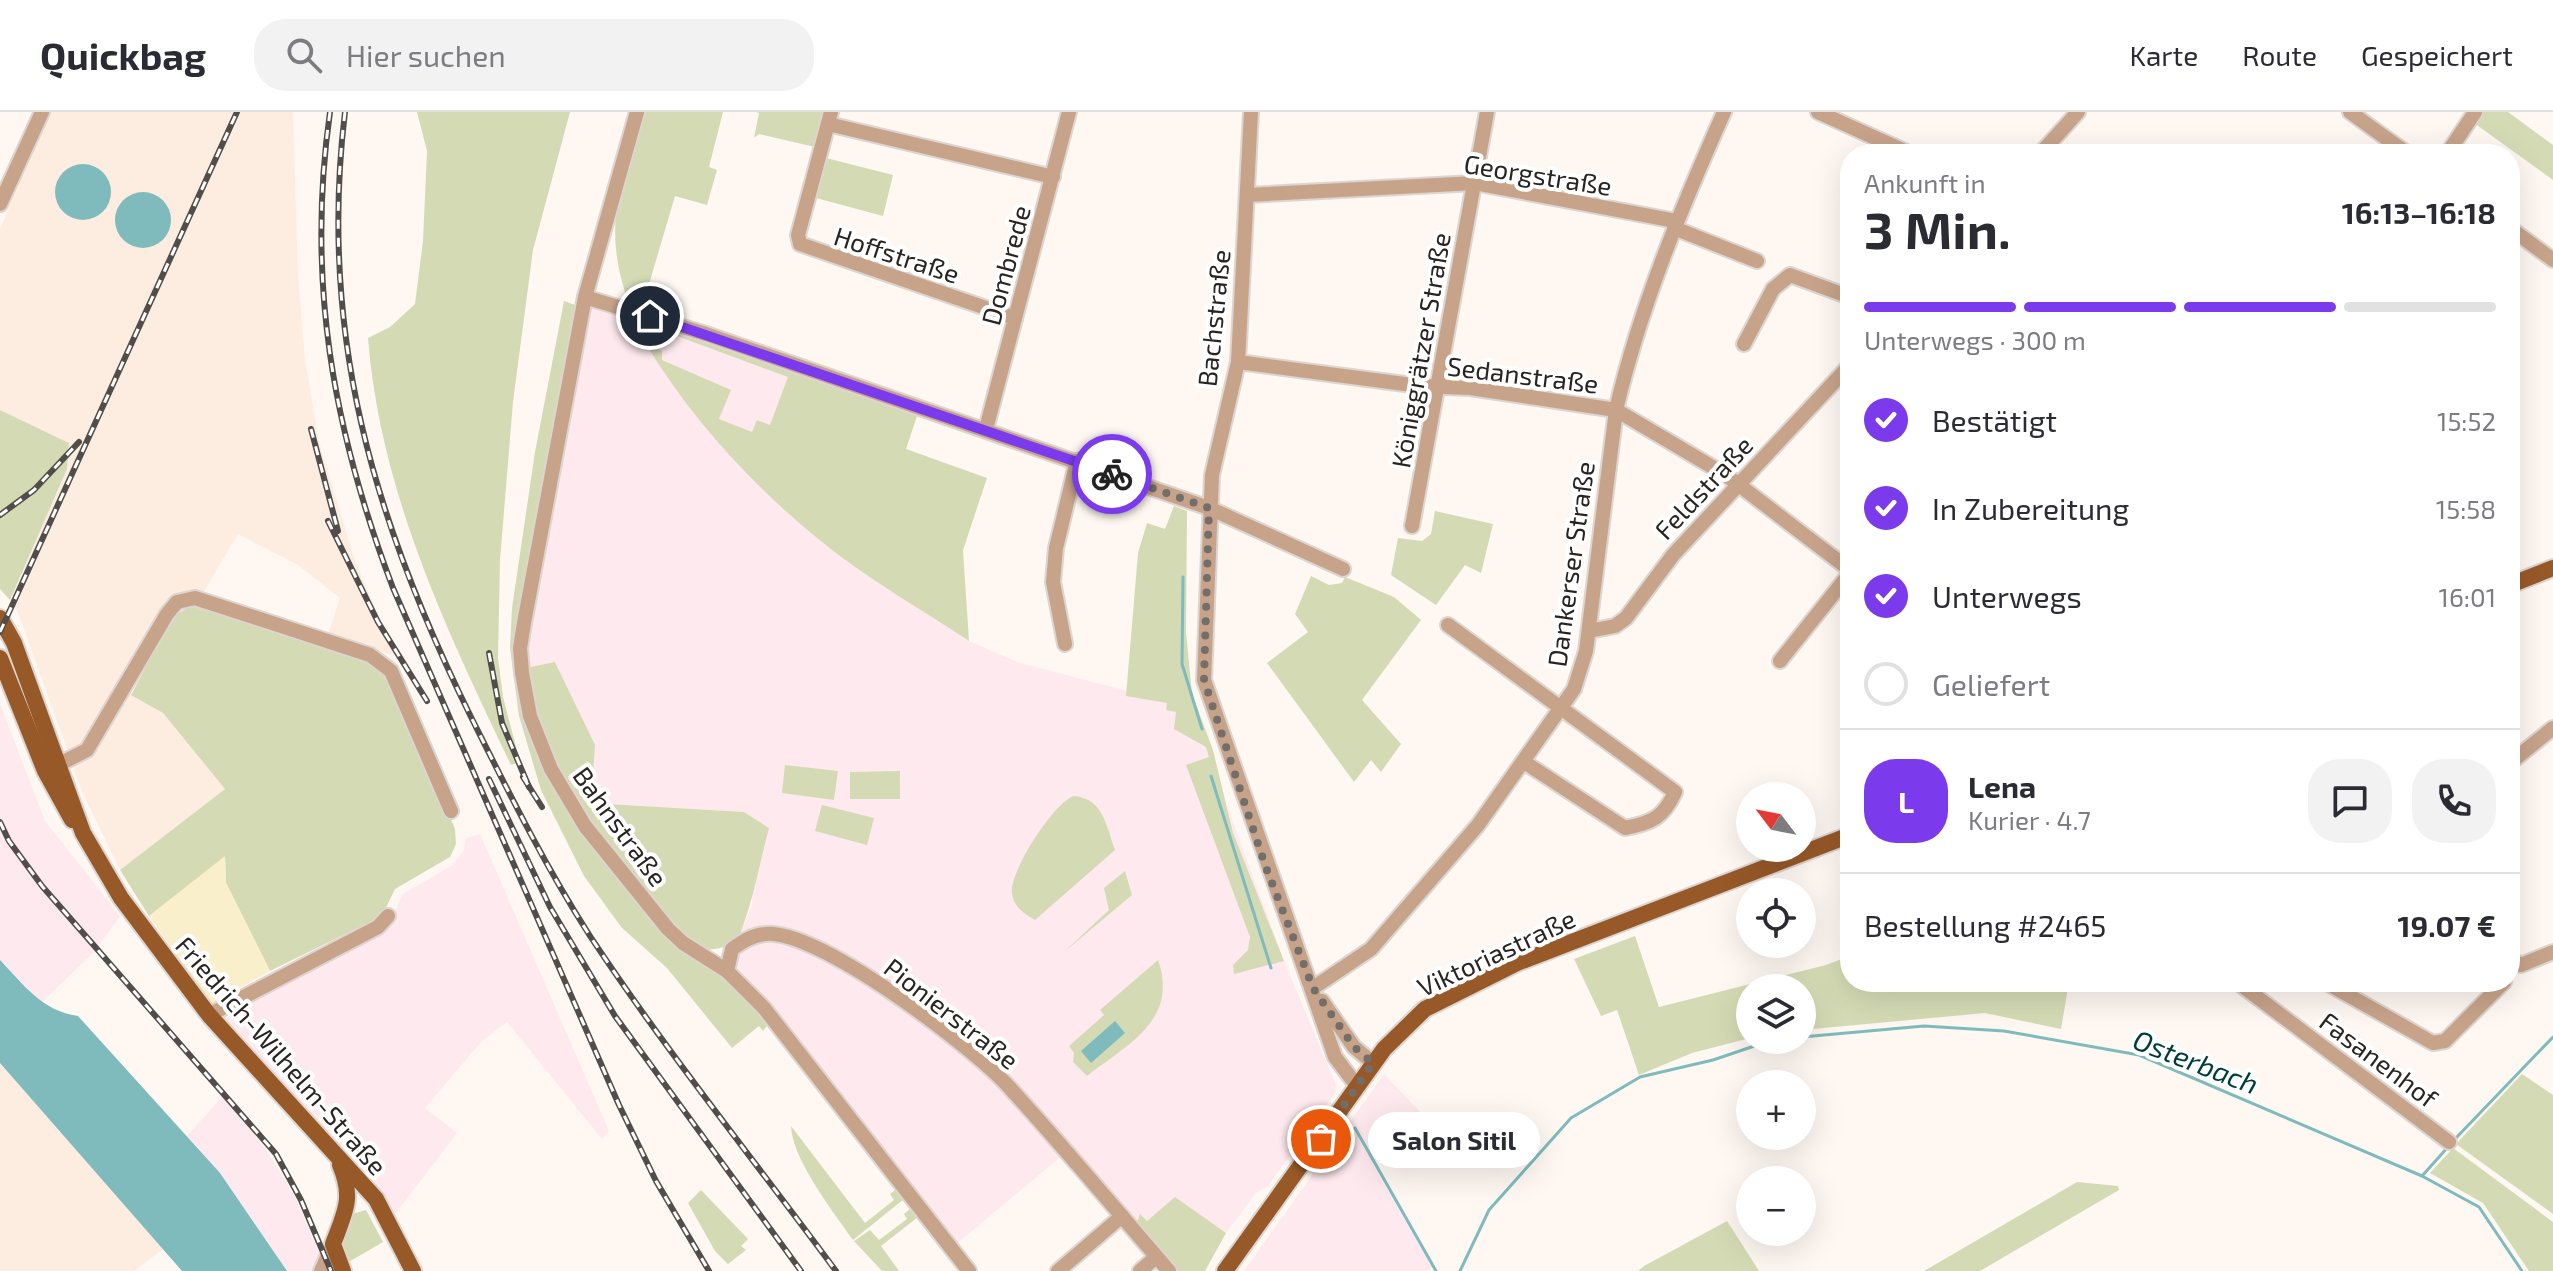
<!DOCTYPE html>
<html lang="de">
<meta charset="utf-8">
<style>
:root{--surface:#fff;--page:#f2f2f3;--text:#2b2b33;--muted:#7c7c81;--line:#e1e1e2;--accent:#7c3aed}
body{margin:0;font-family:"Exo 2",sans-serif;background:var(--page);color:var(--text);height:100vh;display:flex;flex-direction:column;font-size:30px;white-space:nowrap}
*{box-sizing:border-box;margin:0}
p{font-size:26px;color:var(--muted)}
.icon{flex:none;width:44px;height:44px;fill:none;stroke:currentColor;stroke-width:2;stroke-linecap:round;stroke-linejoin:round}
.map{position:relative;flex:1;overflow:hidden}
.sheet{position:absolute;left:1840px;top:32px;width:680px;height:848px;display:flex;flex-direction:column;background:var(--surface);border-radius:32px;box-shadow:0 8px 32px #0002}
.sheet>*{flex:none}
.needle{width:52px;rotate:302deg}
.controls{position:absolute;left:1736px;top:670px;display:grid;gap:16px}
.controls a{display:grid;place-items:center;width:80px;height:80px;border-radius:50%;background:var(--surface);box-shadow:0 8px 32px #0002;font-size:40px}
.pin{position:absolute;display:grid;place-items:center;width:68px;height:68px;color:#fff;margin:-34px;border:4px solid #fff;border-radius:50%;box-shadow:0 2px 8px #0007}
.courier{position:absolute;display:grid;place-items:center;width:80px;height:80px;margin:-40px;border:6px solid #7c3aed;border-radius:50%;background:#fff;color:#222;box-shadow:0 2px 10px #0007}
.bubble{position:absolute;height:56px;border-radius:28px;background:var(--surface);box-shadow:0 8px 32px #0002;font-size:26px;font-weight:700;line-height:56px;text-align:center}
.overview em{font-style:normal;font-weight:700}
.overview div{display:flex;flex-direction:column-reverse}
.overview{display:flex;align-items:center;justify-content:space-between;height:136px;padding:0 24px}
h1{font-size:52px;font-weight:700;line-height:60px}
.bar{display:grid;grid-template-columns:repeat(4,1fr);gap:12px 8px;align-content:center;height:96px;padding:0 24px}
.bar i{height:10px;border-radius:6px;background:var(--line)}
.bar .current{background:var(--accent)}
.bar p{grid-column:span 4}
.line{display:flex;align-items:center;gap:20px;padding:0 24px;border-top:2px solid var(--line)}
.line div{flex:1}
.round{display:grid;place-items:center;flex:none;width:84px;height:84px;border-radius:32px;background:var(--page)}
ol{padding:0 24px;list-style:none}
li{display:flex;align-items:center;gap:24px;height:88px}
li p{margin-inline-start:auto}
li .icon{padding:8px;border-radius:50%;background:var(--accent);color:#fff;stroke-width:4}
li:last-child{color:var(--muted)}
li i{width:44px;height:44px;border:4px solid var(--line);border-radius:50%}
header{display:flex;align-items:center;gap:48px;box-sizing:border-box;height:112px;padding:0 40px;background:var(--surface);border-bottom:2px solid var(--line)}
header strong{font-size:38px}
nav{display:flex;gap:44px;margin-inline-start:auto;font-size:28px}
.search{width:560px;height:72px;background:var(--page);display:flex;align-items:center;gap:20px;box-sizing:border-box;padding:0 28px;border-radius:32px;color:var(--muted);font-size:30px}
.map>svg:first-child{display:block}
</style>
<header>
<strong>Quickbag</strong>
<div class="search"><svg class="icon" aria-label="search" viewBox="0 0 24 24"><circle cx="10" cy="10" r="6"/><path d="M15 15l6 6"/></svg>Hier suchen</div>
<nav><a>Karte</a><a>Route</a><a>Gespeichert</a></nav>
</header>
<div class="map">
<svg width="2553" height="1159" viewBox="0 0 2553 1159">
<rect width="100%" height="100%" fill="#fff7f1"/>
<g fill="#fee9ee">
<polygon points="588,189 826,268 782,393 807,418 867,464 969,529 1020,551 1139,582 1192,582 1209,645 1284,849 1336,973 1335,981 1268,1074 1256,1081 1226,1121 1175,1086 1146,1110 1139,1103 1136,1113 1008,969 890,869 855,849 802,827 738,827 752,794 753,772 768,716 744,700 591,691 594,633 556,551 525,556 524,535"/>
<polygon points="0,592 45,709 120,804 94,840 41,891 0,848"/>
<polygon points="480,722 609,1019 602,1027 507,910 482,929 425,996 457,1021 392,1106 359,1053 223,903 394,801 403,782 453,753 464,738 465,727"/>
<polygon points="783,827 841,853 991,962 1064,1042 954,1134 749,870 732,854 735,842 749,830"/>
<polygon points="1384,962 1425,1005 1373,1052 1432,1155 1428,1159 1244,1159"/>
<polygon points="223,984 267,1039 296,1087 319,1141 313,1159 287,1159 220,1061 187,1024"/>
</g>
<g fill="#fdede0">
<polygon points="50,0 293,0 298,164 305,248 319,330 355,449 395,544 328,523 340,486 298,453 238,422 202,482 177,484 168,489 117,574 163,601 225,677 120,758 83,682 19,503 10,488 67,357 69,331 0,298 0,117"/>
<polygon points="0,951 163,1137 134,1159 0,1159"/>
</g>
<g fill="#d4dbb4">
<path d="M417 0H570L533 138 513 290 500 448 498 546 503 585 520 650 511 653C446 517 380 379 368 226L390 215 415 192 423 129 427 39Z"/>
<path d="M641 0H723L709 55 717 58 707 93 675 84 642 196 629 192C601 112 621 78 641 0Z"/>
<polygon points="756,0 823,0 815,35 759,22 754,26 759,1"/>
<polygon points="2482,0 2508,0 2553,33 2553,68 2474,11"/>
<polygon points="826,46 893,63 883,104 816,86"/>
<path d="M564 189 578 194 516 526 526 556 555 550 595 633 591 691 744 700 769 716C759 753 753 791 738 827 728 833 717 840 704 836 671 826 597 724 570 693L676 834 732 871 769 911 763 919 759 914 732 936 667 856 622 816 584 764 541 678 519 604 510 536 512 496 535 340Z"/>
<path d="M642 208 919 298 906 337 987 366 963 438 969 529C925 500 878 473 836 441 763 385 694 312 646 232L662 239V248L731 278 719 307 752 320 757 308 770 313 788 265 669 221 666 228 641 214Z"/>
<polygon points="0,298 69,331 67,357 10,488 0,477"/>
<polygon points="1174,394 1187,399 1186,520 1192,582 1213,638 1233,721 1284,849 1234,862 1233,853 1248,838 1250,825 1186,653 1209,645 1206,635 1174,617 1176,600 1166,598 1167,591 1126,584 1138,441 1147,411 1165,417"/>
<polygon points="1435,399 1493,412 1481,461 1465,453 1436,493 1391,463 1398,426 1422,429 1431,422"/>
<polygon points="1311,464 1329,473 1342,471 1345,465 1394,485 1421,508 1362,588 1401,632 1381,660 1371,648 1354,670 1267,551 1308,520 1295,502"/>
<polygon points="191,494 367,547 393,569 455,717 456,732 450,745 395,777 382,804 270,859 226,771 225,745 149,804 120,758 225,677 163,601 131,583 173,504"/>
<polygon points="785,653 838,659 834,688 782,681"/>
<polygon points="900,659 900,687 850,687 850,660"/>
<path d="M1074 684C1104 687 1106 714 1115 738L1035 808C1024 802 1013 794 1012 781 1009 760 1054 690 1074 684Z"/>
<polygon points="822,693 874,706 867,733 815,719"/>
<polygon points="1125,759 1132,783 1064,840 1109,798 1104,776"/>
<polygon points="1635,824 1659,895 1826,853 1850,844 1850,870 2069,870 2061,917 1985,901 1802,918 1802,876 1750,876 1750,926 1692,941 1639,963 1617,898 1601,904 1574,847"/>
<path d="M1158 848C1179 908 1128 932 1087 964L1073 950 1074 941 1069 934 1104 903 1100 898Z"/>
<polygon points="2522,962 2553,983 2553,1102 2456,1032"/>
<path d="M791 1014 865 1111 894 1088 890 1082 895 1078 904 1087 853 1128C834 1101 792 1047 791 1014Z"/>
<polygon points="2453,1036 2553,1110 2553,1159 2529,1159 2483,1091 2430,1061"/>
<polygon points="2077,1070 2118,1074 2119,1078 1980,1159 1924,1159"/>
<polygon points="701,1078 748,1127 741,1134 746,1138 728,1152 715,1139 688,1091"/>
<polygon points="1175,1085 1226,1121 1205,1159 1175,1159 1136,1113 1140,1102 1147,1109"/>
<polygon points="910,1097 918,1105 881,1134 899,1159 882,1159 854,1129 870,1118 879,1128 907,1107 904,1102"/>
<polygon points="366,1098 383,1130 347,1151 341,1133 352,1102"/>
<polygon points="1727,1109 1759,1159 1638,1159 1644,1154"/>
</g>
<polygon fill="#f9efca" points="225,744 226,771 270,859 211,892 149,804"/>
<g fill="#7fbbbc">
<circle cx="83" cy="80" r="28"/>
<circle cx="143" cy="108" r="28"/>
<path d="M0 848C24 873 42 899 78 904L220 1061 287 1159H182L0 951Z"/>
<polygon points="1115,909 1125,921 1091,951 1081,939"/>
</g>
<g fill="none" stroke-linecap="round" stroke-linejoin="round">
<g stroke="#7fbbbc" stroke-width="3">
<polyline points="1183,465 1182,552 1202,617"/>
<polyline points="1211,664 1271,856"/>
<polyline points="1802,925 1924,914 2004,919 2139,943 2422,1064 2479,1095 2522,1159"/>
<polyline points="1355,1016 1436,1159"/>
<polyline points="2455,1027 2553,925"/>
<polyline points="2422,1064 2448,1035"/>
<polyline points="1460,1159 1489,1098 1571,1006 1640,965 1713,948 1772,928"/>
</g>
<g stroke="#dcd5d0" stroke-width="18">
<g id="minor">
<polyline points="637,0 585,185 524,511 520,536 522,561 530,604 551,657 585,714 668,817 683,831 727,859 764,896 969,1159"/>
<polyline points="831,0 798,123 800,132 1015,206"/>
<polyline points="1251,0 1238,250 1212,363 1204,568 1335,945 1357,974"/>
<polyline points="1818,0 1911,42"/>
<polyline points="2350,0 2408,42"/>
<polyline points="828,12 1053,65"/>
<polyline points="2040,42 2078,0"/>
<polyline points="2447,42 2475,0"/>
<polyline points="1248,83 1475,71 1676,109"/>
<polyline points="0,92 42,0"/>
<polyline points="1674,116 1757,149"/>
<polyline points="2510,116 2553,148"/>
<polyline points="585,185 706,222 1209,396 1343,457"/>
<polyline points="1744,232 1773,177 1790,163 1850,185"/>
<polyline points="1238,250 1420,274 1470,276 1616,298 1726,363 1850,458"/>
<polyline points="986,317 1069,0"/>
<polyline points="1412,414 1487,0"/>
<path d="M1448 513 1675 680C1664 705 1652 711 1625 716L1524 650"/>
<polyline points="1589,519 1615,514 1626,506 1673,443 1850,253"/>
<polyline points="1065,532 1053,470 1056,436 1077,349"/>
<polyline points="1780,549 1850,461"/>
<polyline points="2510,651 2553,616"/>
<polyline points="48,658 87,638 167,502 177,490 195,486 370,543 391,559 451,699"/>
<polyline points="2510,847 2521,853 2553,840"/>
<path d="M727 859 732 837C742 830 752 823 765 822 817 816 973 935 1009 975 1064 1035 1116 1098 1169 1159"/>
<polyline points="2237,870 2449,1030"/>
<polyline points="2325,870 2433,931 2445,929 2504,870"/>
<path d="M1313 876 1371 837 1478 713 1574 577 1586 539 1616 298C1640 195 1681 97 1724 0"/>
<polyline points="1322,889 1354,935 1373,951"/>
<polyline points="209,903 378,815 388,804"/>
<polyline points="321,1159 333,1132"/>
<polyline points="1058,1159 1122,1104"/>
<polyline points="1140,1159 1156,1145"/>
</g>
</g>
<g stroke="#dcd5d0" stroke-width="20">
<g id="major">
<polyline points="2510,473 2553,456"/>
<polyline points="0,506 14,531 83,721 121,786 209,903 376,1087 413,1159"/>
<polyline points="0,546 45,659 72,708"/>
<path d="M340 1053C354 1086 345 1100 333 1132L343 1159"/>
<polyline points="1225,1159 1384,937 1425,897 1517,851 1850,723"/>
</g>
</g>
<use href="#minor" stroke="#c7a38a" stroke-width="14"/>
<use href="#major" stroke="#985928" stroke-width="16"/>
<g stroke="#514d4a" stroke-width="6">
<g id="rail">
<path d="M330 0C306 169 333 318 393 476L619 993 656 1069 709 1159"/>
<path d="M345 0C318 223 374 409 472 607 509 681 545 754 590 824 666 939 754 1048 836 1159"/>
<polyline points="311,317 338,419"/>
<polyline points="0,403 34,378 79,330"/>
<polyline points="328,409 378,510 427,589"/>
<polyline points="0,520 237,0"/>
<polyline points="489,541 502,611 529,675"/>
<polyline points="523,665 542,695"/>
<polyline points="489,667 550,795 615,904 801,1159"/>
<polyline points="0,710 9,729 42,774 276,1042 301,1088 331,1159"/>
</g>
</g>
<use href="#rail" stroke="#fff" stroke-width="3" stroke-dasharray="9" stroke-linecap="butt"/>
</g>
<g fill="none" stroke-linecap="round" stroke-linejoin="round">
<polyline stroke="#736e6a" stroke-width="8" stroke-dasharray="0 14.4" points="1112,362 1209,396 1204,568 1265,753 1313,876 1354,935 1373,951 1321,1027"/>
<polyline stroke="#7c3aed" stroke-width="10" points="650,204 1112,362"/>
</g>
<g text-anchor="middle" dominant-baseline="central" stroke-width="8" stroke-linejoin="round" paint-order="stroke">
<g font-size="26" fill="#272421" stroke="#fff">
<text transform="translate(1538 62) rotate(9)">Georgstraße</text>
<text transform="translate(897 142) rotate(18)">Hoffstraße</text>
<text transform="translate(1005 153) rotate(-75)">Dombrede</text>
<text transform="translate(1213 206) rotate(-84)">Bachstraße</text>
<text transform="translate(1420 238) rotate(-80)">Königgrätzer Straße</text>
<text transform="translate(1523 262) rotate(7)">Sedanstraße</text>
<text transform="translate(1703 375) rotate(-47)">Feldstraße</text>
<text transform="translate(1570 452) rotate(-82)">Dankerser Straße</text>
<text transform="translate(621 714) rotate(54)">Bahnstraße</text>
<text transform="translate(1496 840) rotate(-25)">Viktoriastraße</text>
<text transform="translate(952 901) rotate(38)">Pionierstraße</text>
<text transform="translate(282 943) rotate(49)">Friedrich-Wilhelm-Straße</text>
<text transform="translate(2379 947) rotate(37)">Fasanenhof</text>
</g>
<g font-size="28" font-style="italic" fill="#003c3c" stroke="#fff">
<text transform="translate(2196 949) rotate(21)">Osterbach</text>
</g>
</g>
</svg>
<div class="controls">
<a><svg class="needle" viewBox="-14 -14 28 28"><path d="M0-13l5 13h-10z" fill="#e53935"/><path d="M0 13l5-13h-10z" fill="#7c7c81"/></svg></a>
<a><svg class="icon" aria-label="locate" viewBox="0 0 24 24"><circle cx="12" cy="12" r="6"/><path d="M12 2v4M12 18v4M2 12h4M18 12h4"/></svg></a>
<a><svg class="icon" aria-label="layers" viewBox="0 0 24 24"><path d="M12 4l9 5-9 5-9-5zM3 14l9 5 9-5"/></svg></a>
<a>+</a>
<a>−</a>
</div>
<div class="pin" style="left:1321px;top:1027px;background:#ea580c"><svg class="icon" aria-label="bag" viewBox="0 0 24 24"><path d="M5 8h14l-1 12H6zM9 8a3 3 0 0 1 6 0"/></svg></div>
<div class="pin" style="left:650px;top:204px;background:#1f2937"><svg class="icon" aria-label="home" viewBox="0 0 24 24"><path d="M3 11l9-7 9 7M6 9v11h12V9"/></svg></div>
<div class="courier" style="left:1112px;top:362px"><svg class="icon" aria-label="bike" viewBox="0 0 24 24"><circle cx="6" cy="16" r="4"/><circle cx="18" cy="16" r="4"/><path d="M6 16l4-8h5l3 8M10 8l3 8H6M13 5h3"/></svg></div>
<div class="bubble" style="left:1368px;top:1000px;width:172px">Salon Sitil</div>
<section class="sheet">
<div class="overview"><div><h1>3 Min.</h1><p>Ankunft in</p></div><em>16:13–16:18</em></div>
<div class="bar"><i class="current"></i><i class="current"></i><i class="current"></i><i></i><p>Unterwegs · 300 m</p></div>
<ol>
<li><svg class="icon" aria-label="check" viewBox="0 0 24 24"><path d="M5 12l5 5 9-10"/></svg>Bestätigt<p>15:52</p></li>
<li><svg class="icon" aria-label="check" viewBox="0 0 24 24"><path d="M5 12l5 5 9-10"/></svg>In Zubereitung<p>15:58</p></li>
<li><svg class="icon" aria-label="check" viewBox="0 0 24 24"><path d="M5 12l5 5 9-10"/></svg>Unterwegs<p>16:01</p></li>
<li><i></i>Geliefert</li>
</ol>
<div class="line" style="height:144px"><b class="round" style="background:var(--accent);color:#fff">L</b><div><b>Lena</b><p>Kurier · 4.7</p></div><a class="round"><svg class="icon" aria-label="chat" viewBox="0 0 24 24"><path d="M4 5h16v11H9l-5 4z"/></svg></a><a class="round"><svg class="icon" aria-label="phone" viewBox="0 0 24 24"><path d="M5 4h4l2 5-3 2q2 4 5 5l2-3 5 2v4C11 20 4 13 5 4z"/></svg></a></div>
<div class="line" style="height:104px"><div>Bestellung #2465</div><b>19.07 €</b></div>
</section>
</div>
